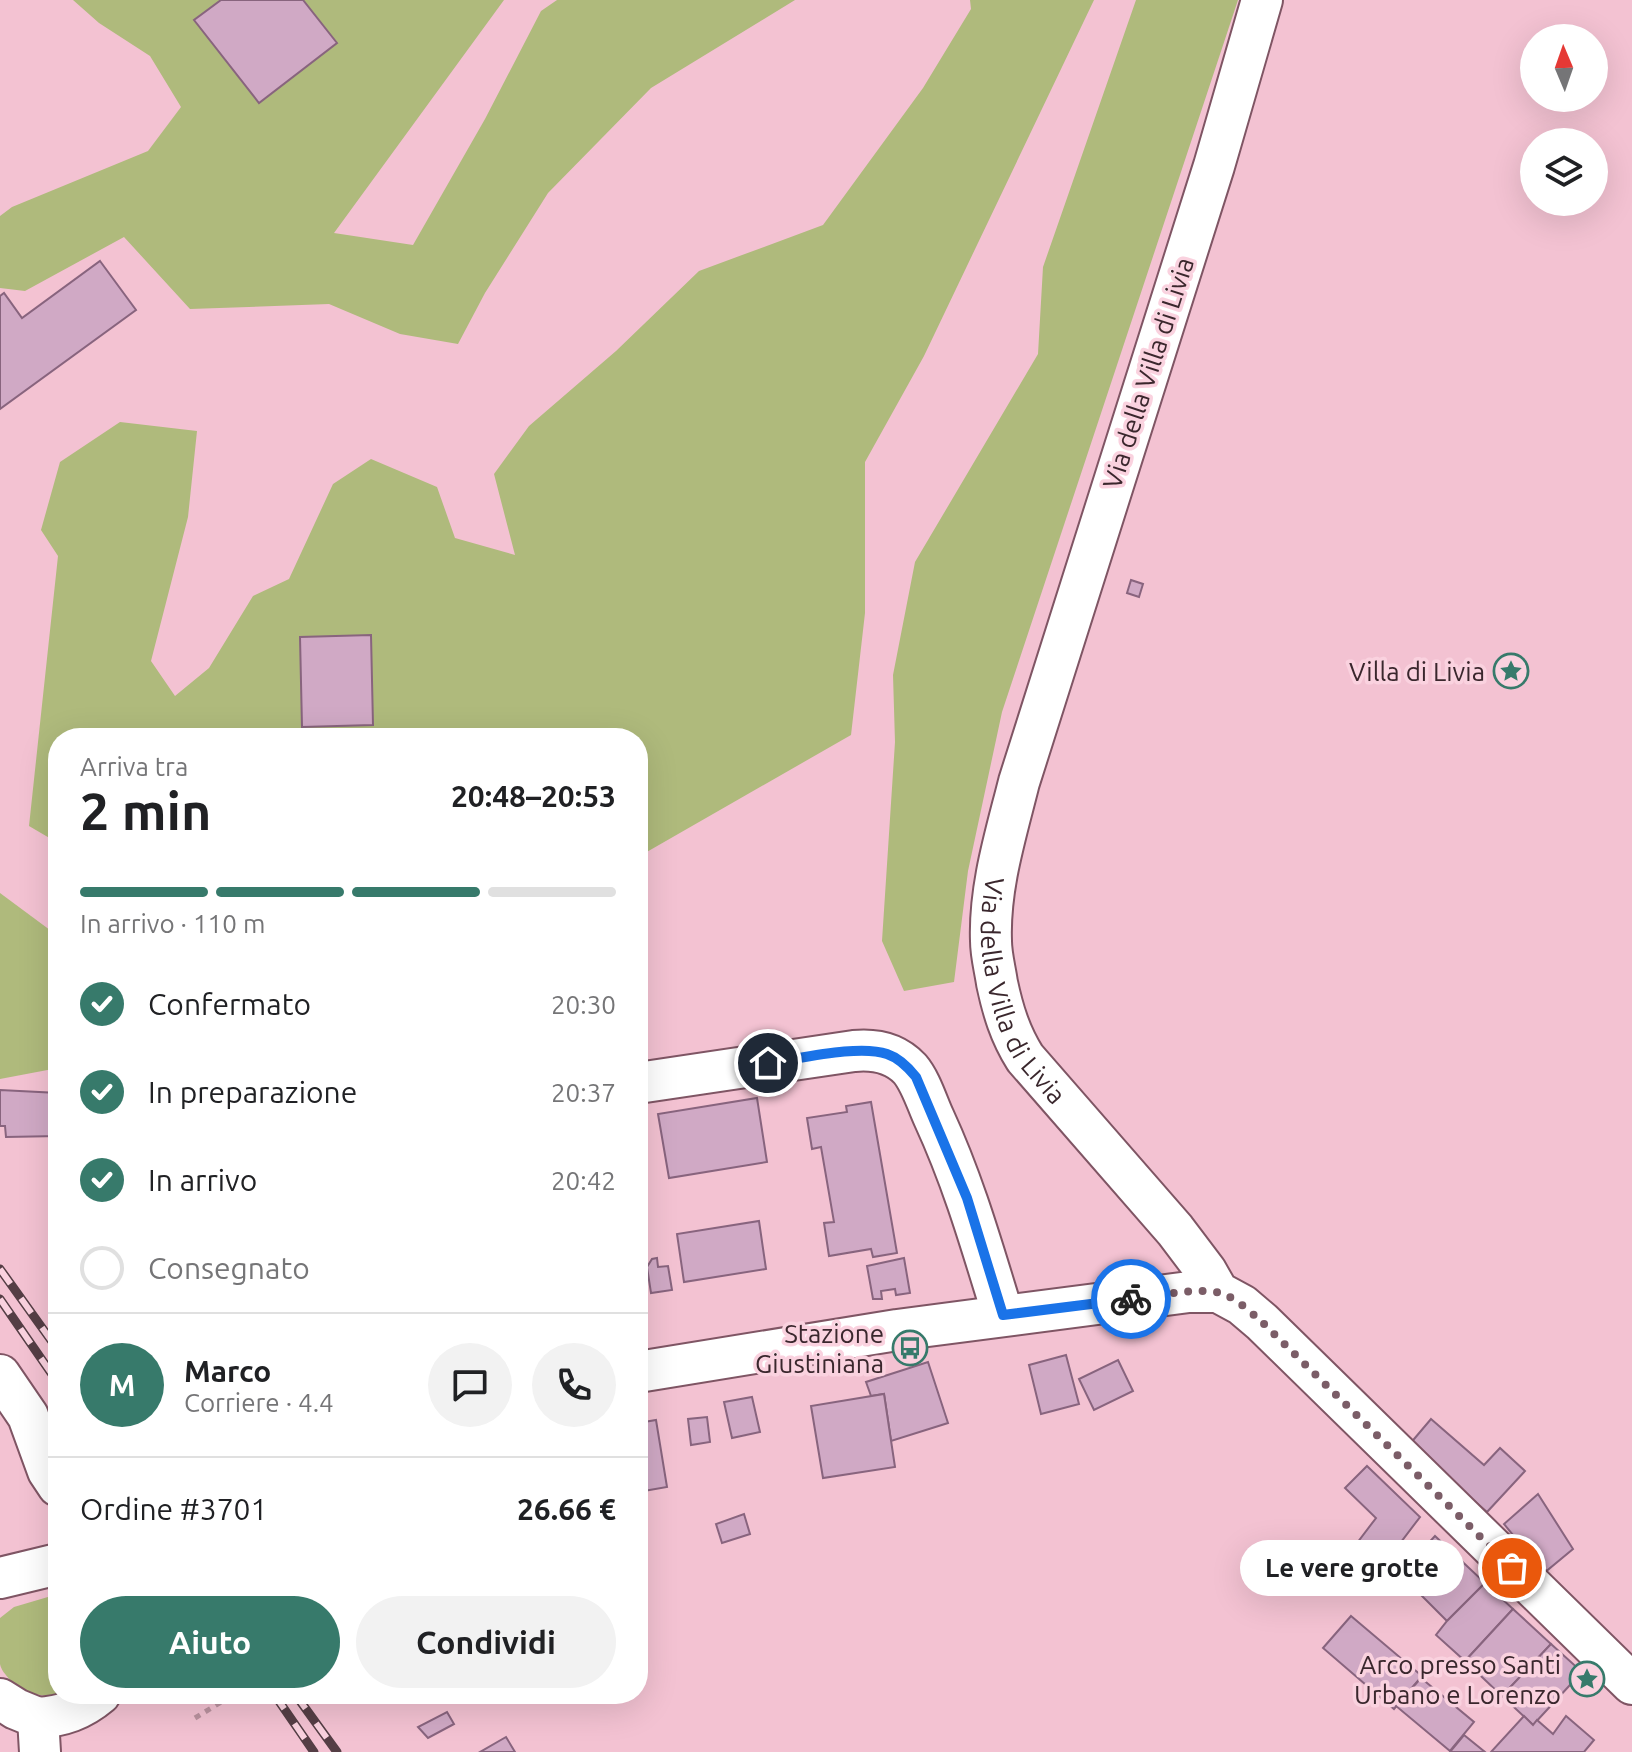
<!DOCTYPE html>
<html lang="it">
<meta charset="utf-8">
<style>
:root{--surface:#fff;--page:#f2f2f2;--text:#202124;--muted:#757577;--line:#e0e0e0;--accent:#377a6b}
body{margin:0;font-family:Ubuntu,sans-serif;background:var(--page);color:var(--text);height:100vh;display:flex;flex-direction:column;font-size:30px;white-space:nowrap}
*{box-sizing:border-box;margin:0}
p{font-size:26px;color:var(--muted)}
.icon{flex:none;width:44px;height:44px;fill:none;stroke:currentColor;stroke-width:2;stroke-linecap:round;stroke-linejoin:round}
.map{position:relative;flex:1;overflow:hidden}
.drawer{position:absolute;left:48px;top:728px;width:600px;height:976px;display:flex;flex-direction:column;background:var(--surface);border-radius:32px;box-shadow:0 8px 32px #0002}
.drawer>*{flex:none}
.needle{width:52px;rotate:358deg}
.tools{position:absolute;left:1520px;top:24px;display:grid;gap:16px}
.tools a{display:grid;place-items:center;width:88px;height:88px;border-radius:50%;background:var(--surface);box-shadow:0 8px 32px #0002;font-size:40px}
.pin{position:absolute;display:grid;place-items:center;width:68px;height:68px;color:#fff;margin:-34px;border:4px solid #fff;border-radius:50%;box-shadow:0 2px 8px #0007}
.courier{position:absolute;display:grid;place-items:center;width:80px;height:80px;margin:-40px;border:6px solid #1a73e8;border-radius:50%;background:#fff;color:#222;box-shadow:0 2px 10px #0007}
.bubble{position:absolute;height:56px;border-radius:28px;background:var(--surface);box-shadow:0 8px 32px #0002;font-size:26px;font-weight:700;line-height:56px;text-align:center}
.head em{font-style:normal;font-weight:700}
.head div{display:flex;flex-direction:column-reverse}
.head{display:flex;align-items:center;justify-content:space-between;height:136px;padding:0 32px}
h1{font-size:52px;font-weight:700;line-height:60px}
.bar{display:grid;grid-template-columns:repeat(4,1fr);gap:12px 8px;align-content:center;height:96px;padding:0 32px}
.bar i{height:10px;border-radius:6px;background:var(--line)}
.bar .selected{background:var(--accent)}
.bar p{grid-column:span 4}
.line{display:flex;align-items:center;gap:20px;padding:0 32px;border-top:2px solid var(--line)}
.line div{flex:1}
.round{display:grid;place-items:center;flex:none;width:84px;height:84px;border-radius:42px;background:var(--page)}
ol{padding:0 32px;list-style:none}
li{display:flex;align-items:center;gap:24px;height:88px}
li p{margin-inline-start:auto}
li .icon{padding:8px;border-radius:50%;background:var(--accent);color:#fff;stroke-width:4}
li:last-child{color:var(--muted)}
li i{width:44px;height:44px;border:4px solid var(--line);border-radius:50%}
.button{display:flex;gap:16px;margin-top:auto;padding:16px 32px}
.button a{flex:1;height:92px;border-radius:48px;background:var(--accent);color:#fff;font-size:32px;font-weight:700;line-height:92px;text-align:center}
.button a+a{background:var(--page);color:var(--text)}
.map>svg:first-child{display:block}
</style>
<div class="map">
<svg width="1632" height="1752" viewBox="0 0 1632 1752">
<rect width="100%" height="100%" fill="#f3c2d2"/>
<g fill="#afba7c">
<polygon points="73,0 504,0 334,233 413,245 485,119 541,11 557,0 795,0 651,88 548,193 485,293 458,344 400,334 329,304 190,309 124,237 25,291 0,288 0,216 12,207 148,151 181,107 150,56 99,23"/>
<polygon points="970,0 1094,0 924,356 865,462 865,613 851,735 638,857 638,738 58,738 58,843 29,826 58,556 41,530 60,462 120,422 197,431 188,517 151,661 175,696 209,668 253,596 289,579 333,484 371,459 437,487 455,538 515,555 494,474 529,426 616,351 699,271 823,225 923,88 971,9"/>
<polygon points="1136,0 1238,0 1002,712 968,871 954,982 904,991 882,941 895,742 893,675 915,562 1038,354 1043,267"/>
<polygon points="0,893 58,936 58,1068 0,1079"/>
<path d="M58 1594V1694H76C52 1698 29 1698 10 1680 6 1675 1 1670 0 1664 0 1649 0 1633 0 1618L14 1607Z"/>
</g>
<g fill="#d0a9c5" stroke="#88647e" stroke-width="2">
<polygon points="221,0 303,0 337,43 259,103 194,20"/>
<polygon points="100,261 136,310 0,409 0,296 4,293 22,318"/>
<polygon points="1131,580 1143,584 1139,597 1127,593"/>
<polygon points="371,635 373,725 302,727 300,637"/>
<polygon points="0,1090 58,1093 58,1136 6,1137 5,1126 0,1126"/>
<polygon points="757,1098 767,1162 669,1178 658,1114"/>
<polygon points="871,1102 897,1253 873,1257 871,1249 829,1256 824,1223 834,1222 821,1147 812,1149 807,1118 847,1112 846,1106"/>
<polygon points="759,1221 766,1269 684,1282 677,1234"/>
<polygon points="58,1236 58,1285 50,1238"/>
<polygon points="657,1258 658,1267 668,1266 672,1290 651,1293 647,1267 652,1259"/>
<polygon points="904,1258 910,1293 896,1295 895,1289 881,1291 882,1299 873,1299 867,1266"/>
<polygon points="1066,1355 1079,1404 1041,1414 1029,1365"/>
<polygon points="1118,1360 1133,1391 1094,1410 1079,1379"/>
<polygon points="928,1362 948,1423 891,1441 884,1394 871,1396 866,1382"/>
<polygon points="884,1394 895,1467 823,1478 811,1406"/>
<polygon points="752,1397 760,1432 732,1438 724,1402"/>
<polygon points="707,1417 710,1442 691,1445 688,1419"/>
<polygon points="1431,1419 1484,1465 1500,1448 1525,1471 1487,1512 1409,1445"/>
<polygon points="656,1420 667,1487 638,1492 638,1423"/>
<polygon points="1367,1466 1420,1517 1379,1571 1351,1551 1376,1518 1345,1488"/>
<polygon points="1538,1494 1573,1549 1544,1573 1504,1524"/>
<polygon points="744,1514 750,1534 722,1543 716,1524"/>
<polygon points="1435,1536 1485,1583 1447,1621 1422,1596 1434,1584 1411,1562"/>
<polygon points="1485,1583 1513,1609 1465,1661 1436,1635 1447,1621"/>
<polygon points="1513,1609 1551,1644 1502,1696 1465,1661"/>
<polygon points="1351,1616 1422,1676 1394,1709 1323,1648"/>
<polygon points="1551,1644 1582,1672 1533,1725 1502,1696"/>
<polygon points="1421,1678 1474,1722 1450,1751 1396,1706"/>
<polygon points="447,1712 454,1724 428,1738 418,1727"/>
<polygon points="1524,1716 1533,1725 1537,1720 1553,1734 1566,1716 1594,1740 1584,1752 1491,1752"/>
<polygon points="1464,1735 1485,1752 1450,1752"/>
<polygon points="506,1737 515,1752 480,1752"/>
</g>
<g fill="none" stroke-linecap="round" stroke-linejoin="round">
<g stroke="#7f5564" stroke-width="44">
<g id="minor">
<path id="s1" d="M1262 0 1214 166 1019 782C1006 834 989 887 991 941 991 955 995 969 997 983 1003 1011 1010 1034 1025 1058L1175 1230 1206 1271 1218 1292 1242 1305 1262 1322 1632 1684"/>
<path d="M638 1083 854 1051C875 1049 895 1053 910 1069 921 1082 927 1103 934 1118 964 1183 982 1247 1003 1315"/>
<polyline points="638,1372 897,1330 1189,1292 1218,1292"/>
<polyline points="0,1375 28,1416 48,1471 58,1486"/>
<polyline points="0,1578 58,1564"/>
<polyline points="0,1699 16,1709 38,1718 40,1752"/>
<path d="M38 1718C63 1716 81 1710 100 1694"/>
</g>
</g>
<polyline stroke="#ba929f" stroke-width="5" stroke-dasharray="6 6" stroke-linecap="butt" points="195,1718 231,1696 229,1694"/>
<use href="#minor" stroke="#fff" stroke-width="40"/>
<g stroke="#553e45" stroke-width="9">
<g id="rail">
<polyline points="0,1269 58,1350"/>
<polyline points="0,1299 58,1383"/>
<polyline points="274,1694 314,1752"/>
<polyline points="295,1694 337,1752"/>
</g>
</g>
<use href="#rail" stroke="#fad2df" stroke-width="6" stroke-dasharray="18" stroke-linecap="butt"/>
</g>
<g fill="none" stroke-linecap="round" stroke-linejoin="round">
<path stroke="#7b5d67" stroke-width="8" stroke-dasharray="0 14.4" d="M1131 1299C1154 1296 1200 1287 1220 1293 1237 1298 1250 1312 1262 1322L1512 1568"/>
<path stroke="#1a73e8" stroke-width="10" d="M768 1063C799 1059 859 1044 887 1054 899 1058 908 1067 916 1077L967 1198 1003 1315 1131 1299"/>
</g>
<defs>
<g id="sight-ring" transform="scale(1.8)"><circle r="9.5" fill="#fad2df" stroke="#377a6b" stroke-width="1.5"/><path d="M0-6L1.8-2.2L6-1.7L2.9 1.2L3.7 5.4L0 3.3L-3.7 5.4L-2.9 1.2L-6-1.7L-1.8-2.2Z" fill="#377a6b"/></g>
<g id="bus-ring" transform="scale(1.8)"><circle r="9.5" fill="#fad2df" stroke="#377a6b" stroke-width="1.5"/><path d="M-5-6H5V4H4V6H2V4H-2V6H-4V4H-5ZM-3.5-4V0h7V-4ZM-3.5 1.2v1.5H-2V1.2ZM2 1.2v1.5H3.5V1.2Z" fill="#377a6b"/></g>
</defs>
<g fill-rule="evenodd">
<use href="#sight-ring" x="1511" y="671"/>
<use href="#bus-ring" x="910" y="1348"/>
<use href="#sight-ring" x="1587" y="1679"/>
</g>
<g text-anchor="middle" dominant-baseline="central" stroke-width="7" stroke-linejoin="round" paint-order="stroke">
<g font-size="26" fill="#3a272d" stroke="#fad2df">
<text transform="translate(1148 373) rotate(-72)">Via della Villa di Livia</text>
<text stroke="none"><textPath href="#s1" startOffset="1038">Via della Villa di Livia</textPath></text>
</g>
<g font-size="26" fill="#3a272d" stroke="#fad2df" text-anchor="end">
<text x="1485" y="671">Villa di Livia</text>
<text x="884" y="1333">Stazione<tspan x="884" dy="30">Giustiniana</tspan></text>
<text x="1561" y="1664">Arco presso Santi<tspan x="1561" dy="30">Urbano e Lorenzo</tspan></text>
</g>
</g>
</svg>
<div class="tools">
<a><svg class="needle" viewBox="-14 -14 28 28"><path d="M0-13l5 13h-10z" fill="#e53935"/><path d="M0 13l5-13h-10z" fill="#757577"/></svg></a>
<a><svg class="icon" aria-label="layers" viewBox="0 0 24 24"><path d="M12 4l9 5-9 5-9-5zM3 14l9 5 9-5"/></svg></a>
</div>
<div class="pin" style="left:1512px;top:1568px;background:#ea580c"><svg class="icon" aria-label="bag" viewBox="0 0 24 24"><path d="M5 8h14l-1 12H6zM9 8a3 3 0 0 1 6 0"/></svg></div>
<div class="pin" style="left:768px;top:1063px;background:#1f2937"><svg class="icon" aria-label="home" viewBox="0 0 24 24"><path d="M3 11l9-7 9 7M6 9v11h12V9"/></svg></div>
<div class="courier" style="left:1131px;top:1299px"><svg class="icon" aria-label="bike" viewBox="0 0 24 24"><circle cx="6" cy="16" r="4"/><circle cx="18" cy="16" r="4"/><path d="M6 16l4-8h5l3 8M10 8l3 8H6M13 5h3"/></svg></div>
<div class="bubble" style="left:1240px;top:1540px;width:224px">Le vere grotte</div>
<section class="drawer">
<div class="head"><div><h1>2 min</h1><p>Arriva tra</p></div><em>20:48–20:53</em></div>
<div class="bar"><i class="selected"></i><i class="selected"></i><i class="selected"></i><i></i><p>In arrivo · 110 m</p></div>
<ol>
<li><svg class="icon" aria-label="check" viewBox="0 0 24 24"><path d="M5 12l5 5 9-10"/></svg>Confermato<p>20:30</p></li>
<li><svg class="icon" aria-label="check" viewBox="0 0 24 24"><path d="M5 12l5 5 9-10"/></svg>In preparazione<p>20:37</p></li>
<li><svg class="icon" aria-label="check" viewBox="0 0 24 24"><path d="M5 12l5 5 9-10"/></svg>In arrivo<p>20:42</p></li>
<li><i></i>Consegnato</li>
</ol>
<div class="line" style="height:144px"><b class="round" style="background:var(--accent);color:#fff">M</b><div><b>Marco</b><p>Corriere · 4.4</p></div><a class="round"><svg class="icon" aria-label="chat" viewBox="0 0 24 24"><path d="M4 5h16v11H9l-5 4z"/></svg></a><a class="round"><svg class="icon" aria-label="phone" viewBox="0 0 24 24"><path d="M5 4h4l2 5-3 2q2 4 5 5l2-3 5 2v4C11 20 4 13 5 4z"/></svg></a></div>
<div class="line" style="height:104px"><div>Ordine #3701</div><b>26.66 €</b></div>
<div class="button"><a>Aiuto</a><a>Condividi</a></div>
</section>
</div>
